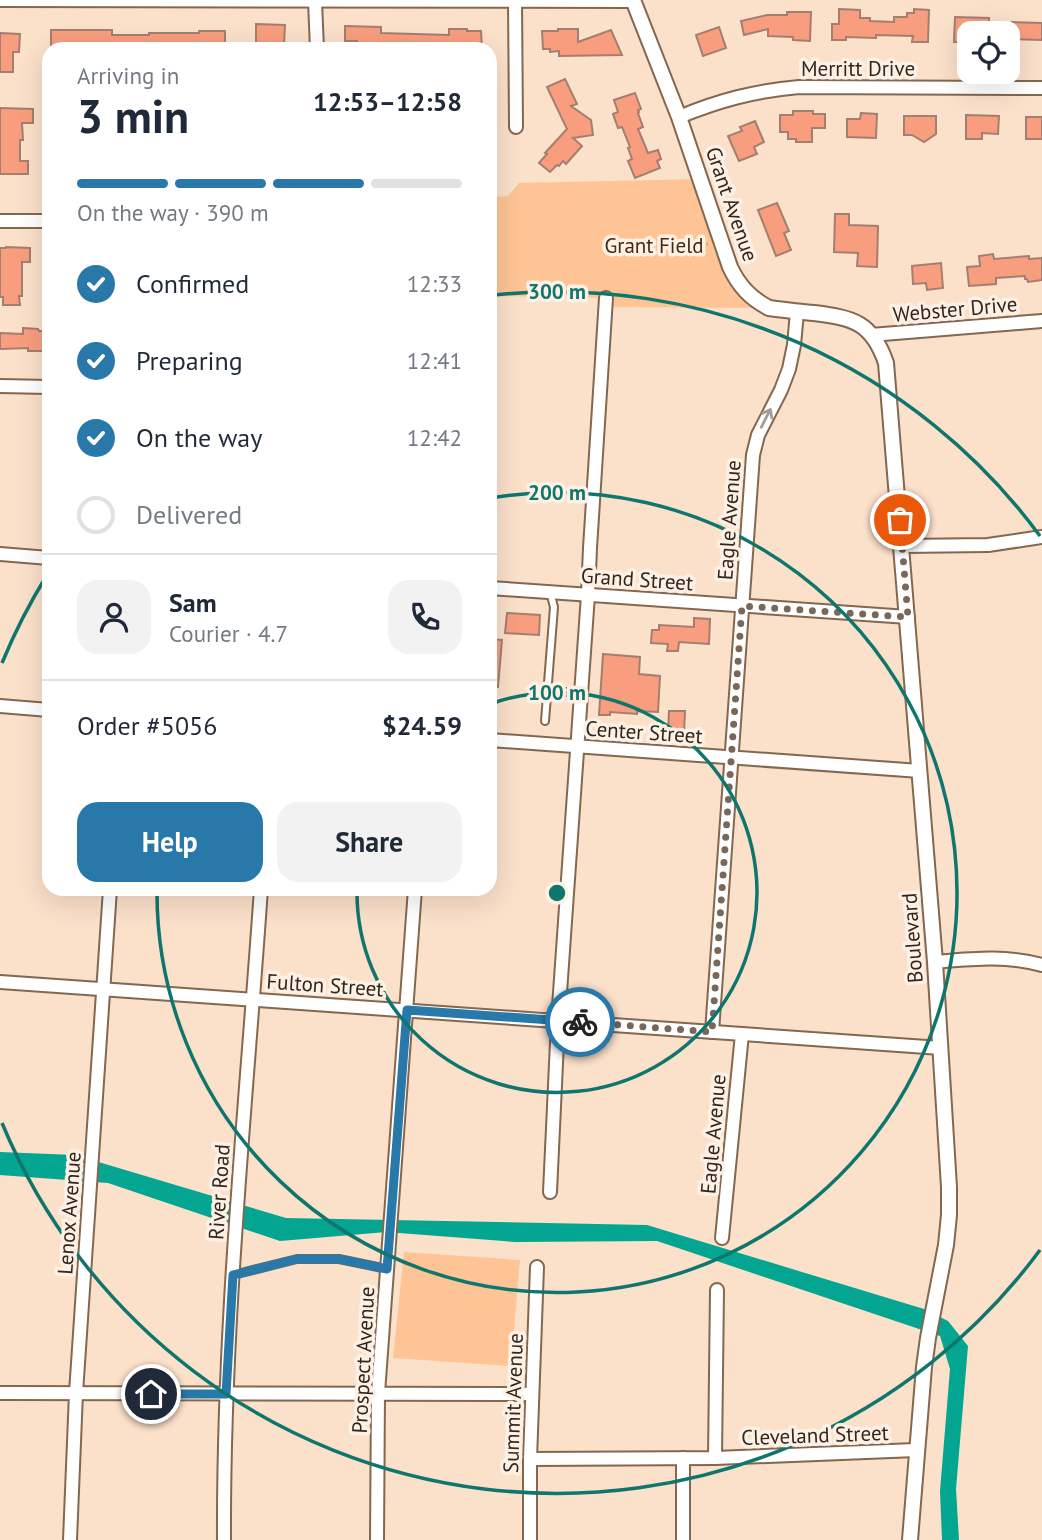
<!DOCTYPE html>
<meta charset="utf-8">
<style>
:root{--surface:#fff;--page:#f2f2f3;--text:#1f2937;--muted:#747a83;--line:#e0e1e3;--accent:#2878aa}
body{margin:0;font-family:"PT Sans",sans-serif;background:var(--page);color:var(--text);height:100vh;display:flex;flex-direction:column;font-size:26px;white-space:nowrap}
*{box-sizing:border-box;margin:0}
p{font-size:23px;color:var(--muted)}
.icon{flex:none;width:38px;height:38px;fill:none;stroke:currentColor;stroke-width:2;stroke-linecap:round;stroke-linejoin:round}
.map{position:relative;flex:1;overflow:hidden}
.side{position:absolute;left:42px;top:42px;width:455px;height:854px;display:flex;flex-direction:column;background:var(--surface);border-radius:21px;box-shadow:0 7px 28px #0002}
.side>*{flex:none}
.fabs{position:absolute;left:957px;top:21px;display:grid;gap:14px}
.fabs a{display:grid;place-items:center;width:63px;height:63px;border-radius:14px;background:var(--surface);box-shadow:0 7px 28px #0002;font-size:35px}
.pin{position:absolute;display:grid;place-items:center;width:60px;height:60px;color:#fff;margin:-30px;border:4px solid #fff;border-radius:50%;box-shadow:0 2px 7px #0007}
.courier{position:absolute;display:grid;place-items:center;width:70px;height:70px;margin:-35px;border:5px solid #2878aa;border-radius:50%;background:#fff;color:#222;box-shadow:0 2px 9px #0007}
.overview em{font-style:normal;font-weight:700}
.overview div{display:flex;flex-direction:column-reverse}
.overview{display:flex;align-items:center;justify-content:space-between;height:119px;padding:0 35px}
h1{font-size:46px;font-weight:700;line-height:52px}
.bar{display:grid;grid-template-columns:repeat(4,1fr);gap:10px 7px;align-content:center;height:84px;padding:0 35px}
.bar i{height:9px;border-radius:5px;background:var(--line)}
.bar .current{background:var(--accent)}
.bar p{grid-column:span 4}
.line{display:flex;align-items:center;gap:18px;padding:0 35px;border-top:2px solid var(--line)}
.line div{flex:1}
.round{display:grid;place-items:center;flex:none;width:74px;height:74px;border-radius:21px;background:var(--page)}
ol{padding:0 35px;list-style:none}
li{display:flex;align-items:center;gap:21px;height:77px}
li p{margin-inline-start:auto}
li .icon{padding:7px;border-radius:50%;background:var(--accent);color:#fff;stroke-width:4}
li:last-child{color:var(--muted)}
li i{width:38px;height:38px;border:4px solid var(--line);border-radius:50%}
.primary-button{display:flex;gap:14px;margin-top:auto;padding:14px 35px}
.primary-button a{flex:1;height:80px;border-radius:21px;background:var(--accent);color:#fff;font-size:28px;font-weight:700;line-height:80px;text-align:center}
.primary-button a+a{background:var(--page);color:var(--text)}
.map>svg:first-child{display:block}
</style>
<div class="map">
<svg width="1042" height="1540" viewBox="0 0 1042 1540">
<rect width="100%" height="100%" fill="#fbe0ca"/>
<g fill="#fec495">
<polygon points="700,179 730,267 769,308 606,307 606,298 490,296 490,217 495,197 508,196 519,183"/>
<polygon points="404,1252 520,1260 511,1366 393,1358"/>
</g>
<polygon fill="#04a591" points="0,1152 75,1155 286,1218 647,1225 924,1309 948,1321 968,1346 956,1489 959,1540 942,1540 940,1491 950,1369 940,1336 657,1241 515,1242 386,1232 280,1241 108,1183 0,1175"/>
<g fill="#f89e7e" stroke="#a47e70" stroke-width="2">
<polygon points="839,9 860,10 860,18 870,18 870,21 894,22 894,17 907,17 907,13 914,13 914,9 929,10 928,42 912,42 913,36 876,35 876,38 846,37 846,40 832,40 832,24 839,24"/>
<polygon points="787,12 811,12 810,41 793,40 793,37 768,36 768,29 744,35 741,21 767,15 787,15"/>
<polygon points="955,17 989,18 989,33 970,33 970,42 954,42"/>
<polygon points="1012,22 1042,23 1042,40 1012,39"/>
<polygon points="256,24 285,25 284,44 276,44 276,49 256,49"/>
<polygon points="345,26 381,27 381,33 449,35 449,29 467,29 467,31 481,31 482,49 397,49 398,45 357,44 357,41 345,41"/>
<polygon points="719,27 726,48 703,56 696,35"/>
<polygon points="558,29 578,29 578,42 611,30 622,55 559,56 559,51 550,52 550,49 543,49 542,31 558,31"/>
<polygon points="51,30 112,30 112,35 149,35 149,33 199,33 199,31 225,31 225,49 51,49"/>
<polygon points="0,33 20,34 19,52 13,52 13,72 0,72"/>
<polygon points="565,79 577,104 571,106 591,120 593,135 573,138 582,146 566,164 563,161 559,166 557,165 550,172 539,163 547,154 545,153 567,129 547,87"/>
<polygon points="635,93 641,109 638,110 639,112 638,113 643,127 638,129 648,153 658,150 661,159 657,161 660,168 635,178 628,161 632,159 628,148 630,147 622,127 618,128 613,114 618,112 614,100"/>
<polygon points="0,108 33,109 33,123 22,123 23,140 20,140 20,161 28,161 28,174 0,174"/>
<polygon points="793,111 813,111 813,114 825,114 825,128 812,128 812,142 796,142 796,139 788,139 788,132 780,132 780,115 793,115"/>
<polygon points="861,113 877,114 876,138 847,137 847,119 860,119"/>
<polygon points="966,115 999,116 998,134 982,133 982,139 966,139"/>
<polygon points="904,116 936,116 936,134 924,142 912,135 904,135"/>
<rect x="1026" y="117" width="16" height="22"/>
<polygon points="755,121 764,142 754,147 757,154 739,161 728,136 742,131 740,127"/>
<polygon points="777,203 789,231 784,233 791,250 776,256 758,210"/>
<polygon points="835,214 849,214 849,225 878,226 877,267 857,266 858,253 834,252"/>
<polygon points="6,247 30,248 30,262 22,262 22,296 19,296 20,305 3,305 3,297 0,297 0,248 6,248"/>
<polygon points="993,254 994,259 1029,256 1029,259 1042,258 1042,280 1028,282 1027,279 1025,279 1025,276 996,278 996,284 969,286 967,267 980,266 979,256"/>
<polygon points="941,263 943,288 927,290 926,283 913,284 912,266"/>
<polygon points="23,328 38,329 39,331 47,331 49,341 48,351 28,351 28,348 0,349 0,333 23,334"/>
<polygon points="507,613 540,615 539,635 505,633"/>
<polygon points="694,618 710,619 709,644 679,642 678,651 667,651 668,644 651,643 652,630 659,630 659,625 694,627"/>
<polygon points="490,639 502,640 498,687 490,687"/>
<polygon points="603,654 640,657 639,674 660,676 658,712 637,711 637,714 610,712 610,715 599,715"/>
<polygon points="669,711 685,711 684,733 668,732"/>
</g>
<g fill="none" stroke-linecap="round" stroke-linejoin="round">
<g stroke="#84674f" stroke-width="10">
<g id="service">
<polyline points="548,691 582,693"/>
<polyline points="545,721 554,607 550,592"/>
<polyline points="233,1275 297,1259 339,1259 387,1269"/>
</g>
</g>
<g stroke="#84674f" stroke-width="16">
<g id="minor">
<polyline points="0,0 634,1"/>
<polyline points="315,1 317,49"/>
<polyline points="515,1 516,127"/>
<path d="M679 117C720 100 755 91 799 87L1042 88"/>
<polyline points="0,221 49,221"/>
<polyline points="871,335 1042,321"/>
<polyline points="0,386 49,387"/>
<polyline points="902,546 988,545 1042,537"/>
<polyline points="0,554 49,558"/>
<polyline points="490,588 908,617"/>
<polyline points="0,706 49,710"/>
<polyline points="490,740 920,771"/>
<path d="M935 962C971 959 1007 955 1042 965"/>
<polyline points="0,982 941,1048"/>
<polyline points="712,1032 753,455 758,435 781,390 789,369 794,345 797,312"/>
<polyline points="550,1192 558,1021 588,595 590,548 606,298"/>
<polyline points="722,1238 742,1034"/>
<polyline points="0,1393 532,1394"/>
<polyline points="715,1458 717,1290"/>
<polyline points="530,1459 715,1458 916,1450"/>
<polyline points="70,1540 76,1393 110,889"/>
<path d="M224 1540C223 1322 246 1106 261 889"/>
<polyline points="377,1540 378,1393 415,889"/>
<polyline points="530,1540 530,1459 537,1267"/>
<polyline points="683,1540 683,1458"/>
</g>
</g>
<g stroke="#84674f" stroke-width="18">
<path id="tertiary" d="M633 0 679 117 730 267C739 286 750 298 769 308 784 310 799 312 814 313 853 318 872 322 886 363L935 962 949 1187V1215L946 1245 928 1338 924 1367 910 1540"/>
</g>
<polyline stroke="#bba492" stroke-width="2.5" stroke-dasharray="3.5 5" stroke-linecap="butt" points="698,246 708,244"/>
<use href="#service" stroke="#fff" stroke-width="6"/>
<use href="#minor" stroke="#fff" stroke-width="12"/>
<use href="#tertiary" stroke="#fff" stroke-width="14"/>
</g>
<defs><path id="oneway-shaft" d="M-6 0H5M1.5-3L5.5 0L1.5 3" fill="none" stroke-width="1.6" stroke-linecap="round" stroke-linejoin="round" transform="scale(1.75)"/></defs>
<use stroke="#a39d99" href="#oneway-shaft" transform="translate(766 418) rotate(-63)"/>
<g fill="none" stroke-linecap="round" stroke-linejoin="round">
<polyline stroke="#796759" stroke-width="7" stroke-dasharray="0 12.6" points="580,1022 712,1032 742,606 908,617 900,520"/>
<polyline stroke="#2878aa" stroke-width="9" points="151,1394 226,1394 233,1275 297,1259 339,1259 387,1269 407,1010 580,1022"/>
</g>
<g fill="none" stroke="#0f766e" stroke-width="3.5">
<path d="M490 704A200 200 0 1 1 357 890"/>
<path d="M491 498A400 400 0 1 1 157 890"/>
<path d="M1040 1250A601 601 0 0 1 2 1123M2 663A601 601 0 0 1 47 575M494 295A601 601 0 0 1 1040 536"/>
</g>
<g text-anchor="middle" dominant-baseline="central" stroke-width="7" stroke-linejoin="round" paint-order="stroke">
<g font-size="21" fill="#33261c" stroke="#fdf0e5">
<text x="858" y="68">Merritt Drive</text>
<text transform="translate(732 204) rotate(71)">Grant Avenue</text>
<text transform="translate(955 309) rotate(-5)">Webster Drive</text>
<text transform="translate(729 520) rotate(-86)">Eagle Avenue</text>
<text transform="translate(637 579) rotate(4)">Grand Street</text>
<text transform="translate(644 732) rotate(4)">Center Street</text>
<text transform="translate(912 938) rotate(-94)">Boulevard</text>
<text transform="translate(325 985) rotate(4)">Fulton Street</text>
<text transform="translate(713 1134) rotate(-85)">Eagle Avenue</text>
<text transform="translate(219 1192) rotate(-86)">River Road</text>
<text transform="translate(69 1213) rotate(-86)">Lenox Avenue</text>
<text transform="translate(363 1360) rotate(-87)">Prospect Avenue</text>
<text transform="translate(513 1403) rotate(-88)">Summit Avenue</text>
<text transform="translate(815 1435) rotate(-2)">Cleveland Street</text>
</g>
<g font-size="21" fill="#46290e" stroke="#fdf0e5">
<text x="654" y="245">Grant Field</text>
</g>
</g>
<circle cx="557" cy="893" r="10" fill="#0f766e" stroke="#fdf0e5" stroke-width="3.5"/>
<g font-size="21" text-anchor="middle" font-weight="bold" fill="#0f766e" stroke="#fdf0e5" stroke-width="7" stroke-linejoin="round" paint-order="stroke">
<text x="557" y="299">300 m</text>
<text x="557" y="500">200 m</text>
<text x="557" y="700">100 m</text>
</g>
</svg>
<div class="fabs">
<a><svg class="icon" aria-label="locate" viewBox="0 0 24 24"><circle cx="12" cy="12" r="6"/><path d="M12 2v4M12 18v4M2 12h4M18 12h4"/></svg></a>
</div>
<div class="pin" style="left:900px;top:520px;background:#ea580c"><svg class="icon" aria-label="bag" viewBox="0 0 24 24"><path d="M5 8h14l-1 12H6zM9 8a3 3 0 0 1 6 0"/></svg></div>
<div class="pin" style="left:151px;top:1394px;background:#1f2937"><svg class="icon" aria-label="home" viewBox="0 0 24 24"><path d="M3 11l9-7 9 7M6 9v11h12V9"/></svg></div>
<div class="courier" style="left:580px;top:1022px"><svg class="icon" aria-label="bike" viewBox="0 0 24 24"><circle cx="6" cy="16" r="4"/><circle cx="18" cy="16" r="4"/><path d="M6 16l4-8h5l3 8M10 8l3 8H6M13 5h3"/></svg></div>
<section class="side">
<div class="overview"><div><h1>3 min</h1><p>Arriving in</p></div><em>12:53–12:58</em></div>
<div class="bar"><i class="current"></i><i class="current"></i><i class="current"></i><i></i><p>On the way · 390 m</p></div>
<ol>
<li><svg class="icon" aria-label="check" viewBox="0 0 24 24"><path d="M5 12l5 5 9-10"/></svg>Confirmed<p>12:33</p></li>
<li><svg class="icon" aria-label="check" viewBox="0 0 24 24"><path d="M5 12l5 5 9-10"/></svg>Preparing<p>12:41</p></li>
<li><svg class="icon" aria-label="check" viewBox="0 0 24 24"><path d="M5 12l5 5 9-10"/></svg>On the way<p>12:42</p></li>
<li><i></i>Delivered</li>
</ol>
<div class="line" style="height:126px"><a class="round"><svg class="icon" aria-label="person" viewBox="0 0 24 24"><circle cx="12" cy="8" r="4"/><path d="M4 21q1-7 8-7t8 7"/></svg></a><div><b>Sam</b><p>Courier · 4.7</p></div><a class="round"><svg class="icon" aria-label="phone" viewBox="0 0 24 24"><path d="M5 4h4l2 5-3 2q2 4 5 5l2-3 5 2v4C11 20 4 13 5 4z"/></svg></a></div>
<div class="line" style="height:91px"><div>Order #5056</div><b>$24.59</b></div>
<div class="primary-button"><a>Help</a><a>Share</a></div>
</section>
</div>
